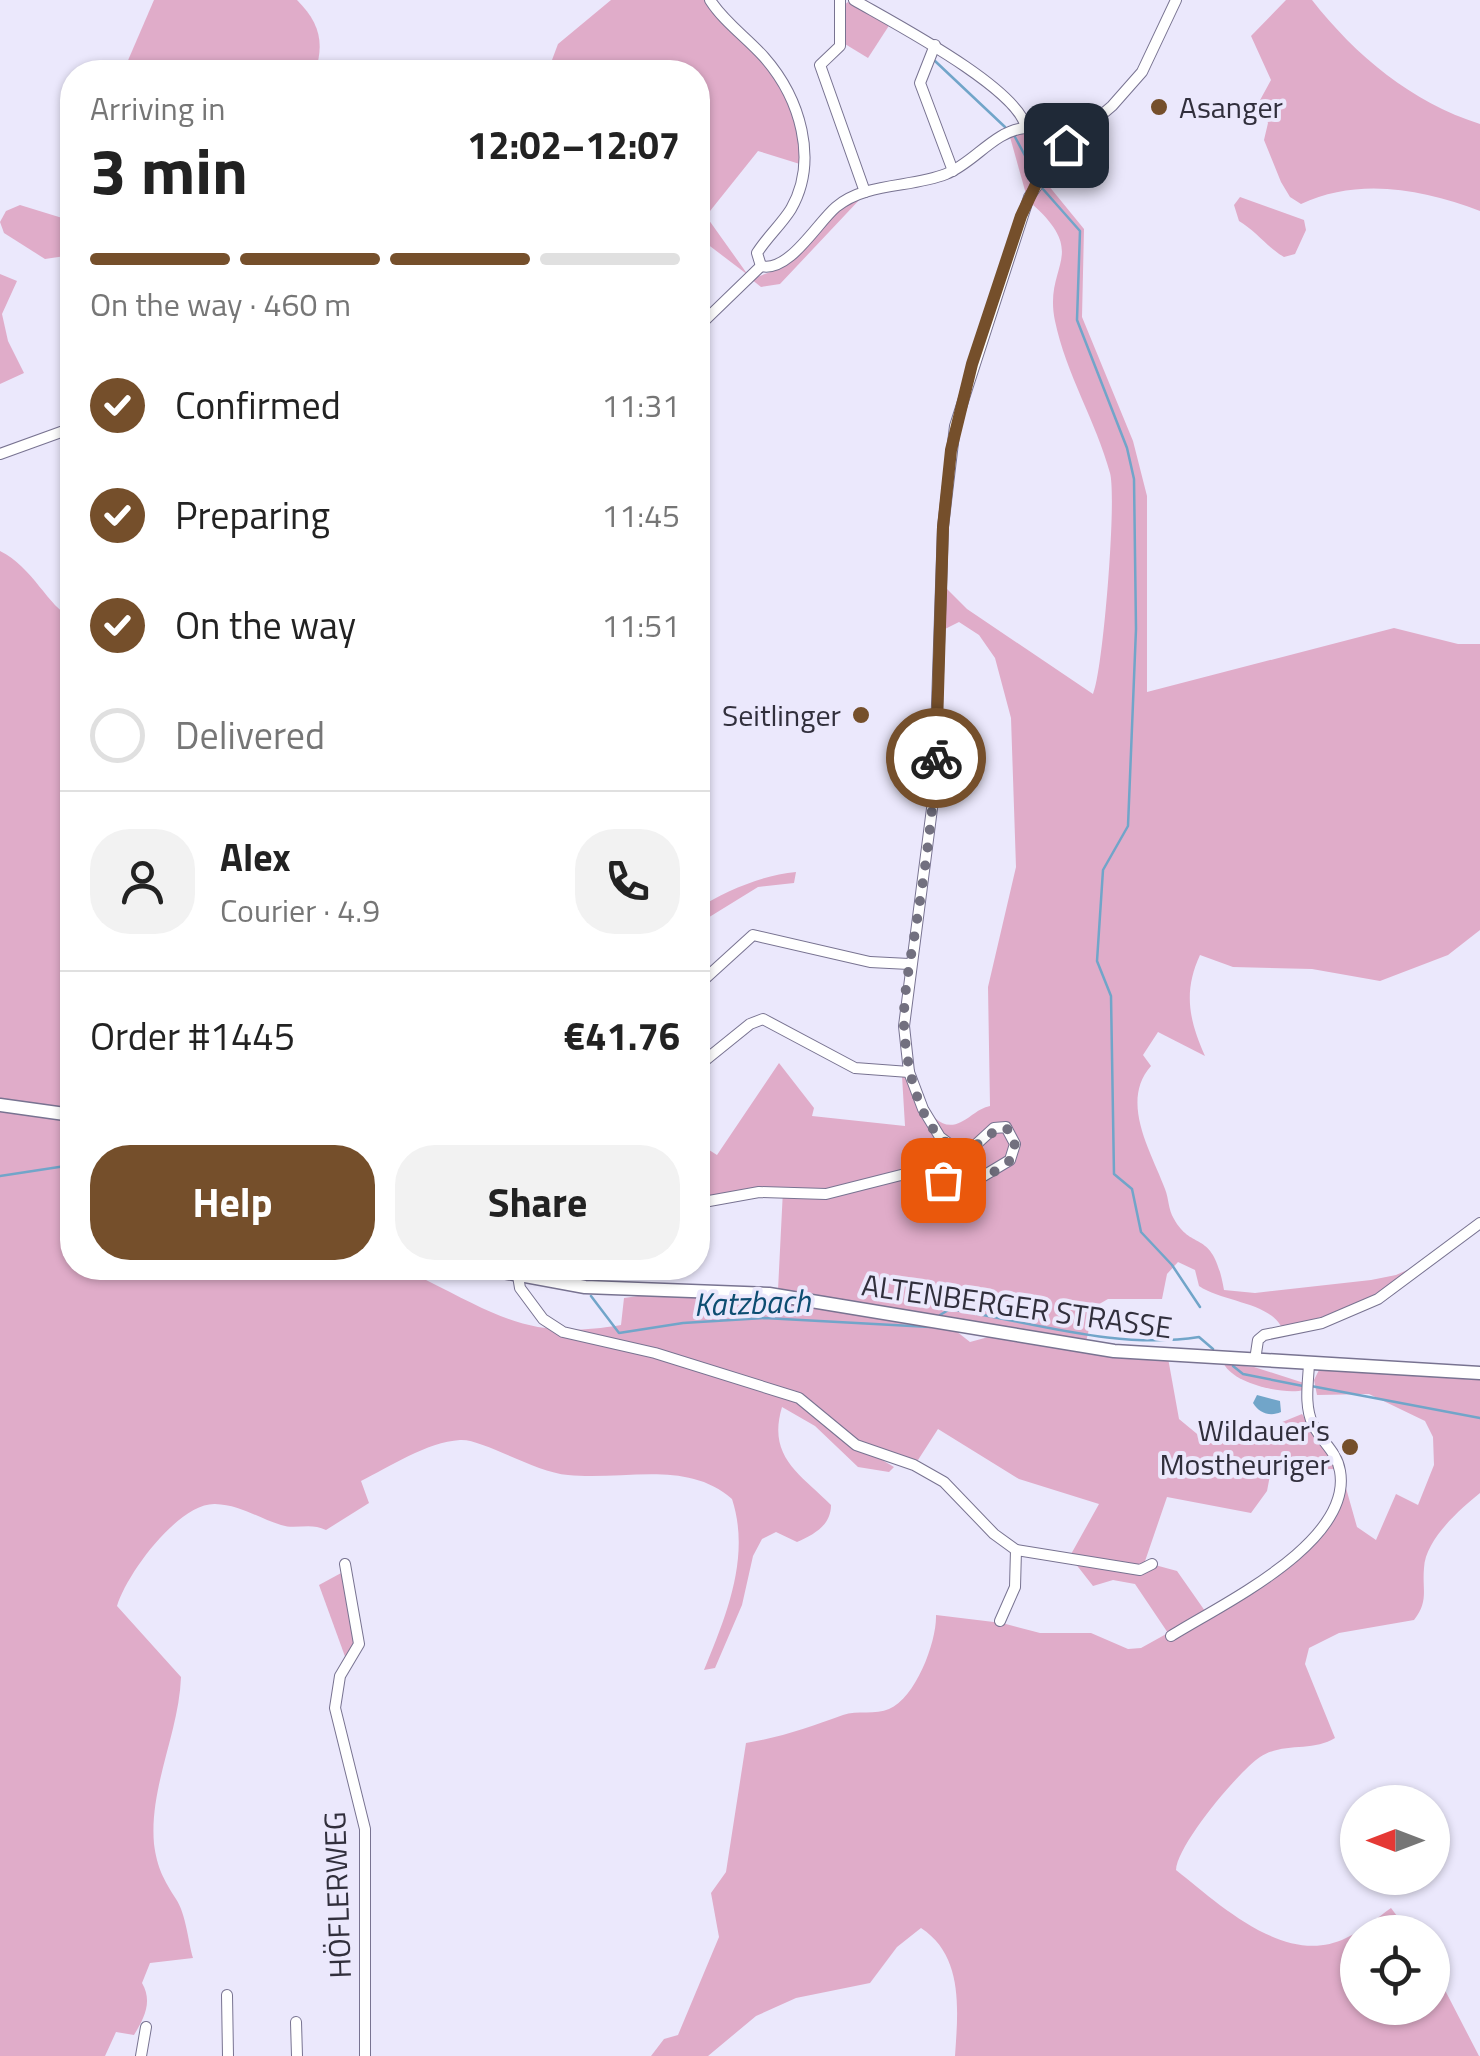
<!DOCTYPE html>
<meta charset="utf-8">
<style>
:root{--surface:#fff;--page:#f2f2f2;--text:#222;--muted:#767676;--line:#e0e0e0;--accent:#754f2b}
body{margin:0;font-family:"Titillium Web",sans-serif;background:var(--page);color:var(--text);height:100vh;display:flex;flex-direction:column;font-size:38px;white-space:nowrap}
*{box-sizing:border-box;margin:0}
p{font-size:32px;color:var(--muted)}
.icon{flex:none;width:55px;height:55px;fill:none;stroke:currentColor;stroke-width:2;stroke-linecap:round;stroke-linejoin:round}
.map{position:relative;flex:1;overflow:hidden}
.sheet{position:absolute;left:60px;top:60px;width:650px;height:1220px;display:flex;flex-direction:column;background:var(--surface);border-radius:40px;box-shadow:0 2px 8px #0004}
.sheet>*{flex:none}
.needle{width:65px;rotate:270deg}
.buttons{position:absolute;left:1340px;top:1785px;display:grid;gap:20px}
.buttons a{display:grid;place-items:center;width:110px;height:110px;border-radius:50%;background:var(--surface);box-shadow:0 2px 8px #0004;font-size:50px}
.pin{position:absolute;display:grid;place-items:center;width:85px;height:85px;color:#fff;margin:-42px;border-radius:20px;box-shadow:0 5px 15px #0006}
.courier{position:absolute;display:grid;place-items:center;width:100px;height:100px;margin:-50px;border:8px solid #754f2b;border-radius:50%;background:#fff;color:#222;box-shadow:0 2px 12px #0007}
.headline em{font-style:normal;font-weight:700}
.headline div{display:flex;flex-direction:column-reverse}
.headline{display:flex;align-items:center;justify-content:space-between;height:170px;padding:0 30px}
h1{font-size:65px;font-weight:700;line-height:75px}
.bar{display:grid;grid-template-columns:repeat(4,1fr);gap:15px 10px;align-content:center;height:120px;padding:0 30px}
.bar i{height:12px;border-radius:8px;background:var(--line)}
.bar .selected{background:var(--accent)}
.bar p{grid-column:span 4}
.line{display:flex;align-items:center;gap:25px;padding:0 30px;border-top:2px solid var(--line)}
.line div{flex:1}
.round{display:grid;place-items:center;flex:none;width:105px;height:105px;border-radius:40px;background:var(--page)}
ol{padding:0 30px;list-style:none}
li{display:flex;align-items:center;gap:30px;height:110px}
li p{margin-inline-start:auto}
li .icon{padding:10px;border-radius:50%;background:var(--accent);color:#fff;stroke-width:4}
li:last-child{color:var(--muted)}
li i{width:55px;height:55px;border:5px solid var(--line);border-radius:50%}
.action{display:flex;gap:20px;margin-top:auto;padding:20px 30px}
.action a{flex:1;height:115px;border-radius:40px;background:var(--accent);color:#fff;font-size:40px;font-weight:700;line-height:115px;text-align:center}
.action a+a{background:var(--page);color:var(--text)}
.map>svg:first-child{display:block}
</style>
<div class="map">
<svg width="1480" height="2056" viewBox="0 0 1480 2056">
<rect width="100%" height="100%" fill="#ebe8fc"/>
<g fill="#e0acc9">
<path d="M154 0H297C319 22 325 42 315 72H123Z"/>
<polygon points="611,0 707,0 777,80 798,125 803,165 758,151 706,216 748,275 698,237 698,72 558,72 552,60 558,44"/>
<path d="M1286 0H1312C1356 56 1411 102 1480 124V211C1423 189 1358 177 1301 204L1290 197 1281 182 1264 140 1268 123 1259 102 1271 80 1251 36Z"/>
<polygon points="848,2 890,24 868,58 845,44 844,5"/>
<polygon points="1033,131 1045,134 1055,146 1026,194 1010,137"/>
<path d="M1044 180 1084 229 1082 317 1133 441 1147 496V692L1394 628 1458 644H1480V930L1448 955 1380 981 1312 969 1233 967 1200 955C1183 992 1189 1020 1205 1056L1158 1032 1143 1055 1151 1066C1119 1102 1152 1153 1165 1189 1169 1199 1168 1209 1174 1219 1193 1253 1213 1227 1224 1290L1255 1293 1371 1280 1396 1275 1423 1263C1378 1297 1336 1318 1281 1326 1267 1302 1223 1302 1199 1286L1195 1270 1178 1262 1167 1274 1162 1299H1108L1094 1307 1086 1342 778 1290 783 1190 698 1201V1143L717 1155 779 1063 814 1108 812 1116 905 1126 902 1076C920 1088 932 1137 961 1122 973 1116 977 1109 990 1106L988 987 1016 867 1011 718 995 658 979 635 959 622 943 630 944 586 967 609 1093 694C1103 673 1117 498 1110 473 1096 421 1066 374 1055 321 1043 264 1091 256 1031 203Z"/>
<polygon points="862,197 780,284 761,287 751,279 782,268 832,215"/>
<path d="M1240 197 1304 220 1306 230 1295 254 1284 257C1267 247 1256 231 1239 221L1234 205Z"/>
<polygon points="20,205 72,221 72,255 45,259 4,233 0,222 6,211"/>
<polygon points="0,274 17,281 2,314 8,341 24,373 0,384"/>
<path d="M0 551C33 567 48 607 72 618V1111L0 1100Z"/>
<path d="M796 872 794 883 758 887 698 924V908C726 891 762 875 796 872Z"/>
<path d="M0 1109 72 1120V1268H429L426 1280C502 1318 533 1340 621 1325L624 1298 652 1294 738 1295 956 1331 970 1342 992 1336 1168 1358 1179 1419 1208 1443H1230L1302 1414 1337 1469 1271 1470 1267 1491 1251 1513 1167 1497 1143 1567 1070 1556 1099 1504 1019 1479 938 1429 918 1460 872 1454 894 1467 889 1472 858 1467 815 1426 782 1407C767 1457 800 1474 831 1505 831 1525 815 1534 797 1542L776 1532 762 1539 753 1556 742 1605 715 1668 704 1670C726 1616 751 1557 732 1499 687 1459 623 1481 568 1475 534 1472 481 1438 460 1440 427 1442 389 1467 361 1481L369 1503 326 1530C310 1522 296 1530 281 1525 258 1518 241 1505 215 1504 179 1503 127 1573 117 1606L181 1677C179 1733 149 1787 154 1844 157 1868 164 1880 176 1899 186 1914 188 1941 193 1958L150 1963 142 1983C153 2002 144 2018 134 2035L116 2032 105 2056H0Z"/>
<path d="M1224 1364 1254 1367 1304 1383V1390C1284 1395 1234 1384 1224 1364Z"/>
<path d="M1319 1370 1480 1380V1493C1460 1509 1425 1540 1424 1568 1422 1590 1429 1601 1414 1620L1339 1633 1309 1648 1305 1664 1335 1738C1313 1752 1282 1742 1260 1757 1238 1772 1177 1845 1176 1870 1219 1904 1286 1968 1346 1938 1362 1931 1377 1918 1391 1908L1409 1932H1358V2008H1432L1433 1967 1479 2056H955C958 2011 964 1956 921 1928L897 1947 870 1983 796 1998 756 2016 708 2056H651L664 2039 678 2035 719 1937 711 1893 726 1872 746 1743C782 1737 810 1727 843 1715 857 1710 876 1715 889 1709 916 1698 937 1641 936 1615L1002 1623 1040 1633H1091L1128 1649 1141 1648 1168 1633 1135 1584 1113 1580 1093 1586 1075 1563 1139 1573 1155 1565 1177 1571 1205 1611 1173 1640 1315 1541 1344 1481 1357 1527 1376 1540 1396 1494 1418 1505 1434 1465 1433 1437 1425 1421 1369 1394 1317 1395 1314 1380Z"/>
<polygon points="343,1572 356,1643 347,1662 319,1585"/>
</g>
<path fill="#71a5c9" d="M1257 1395 1280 1401 1281 1412C1270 1417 1259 1413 1253 1403Z"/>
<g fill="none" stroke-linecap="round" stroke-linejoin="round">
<g stroke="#71a5c9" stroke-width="2.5">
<polyline points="935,61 1005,127"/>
<polyline points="1015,137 1036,176"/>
<polyline points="1042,188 1080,231 1077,320 1127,448 1134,479 1136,629 1128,826 1103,870 1097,961 1111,996 1114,1174 1132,1189 1141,1232 1172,1265 1200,1307"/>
<polyline points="0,1176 72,1165"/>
<polyline points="426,1268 482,1276"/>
<polyline points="556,1268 572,1278"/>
<polyline points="591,1296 619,1333 683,1323 764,1318 930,1327"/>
<path d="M940 1315 950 1309C1032 1322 1117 1350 1199 1337L1213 1349"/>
<polyline points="1233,1366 1243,1374 1303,1386"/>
<polyline points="1311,1386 1480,1418"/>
</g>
<g stroke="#787391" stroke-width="12">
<g id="minor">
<path d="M710 0C724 22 746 37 764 57 800 98 819 160 791 209 781 225 767 237 757 253L761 266"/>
<polyline points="840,0 840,46 820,65 865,192"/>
<path d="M854 0C890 21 1019 88 1026 128"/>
<polyline points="935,45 920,83 953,171"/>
<path d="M761 266C789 273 817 223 836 207 866 182 911 188 946 174 974 163 994 131 1025 128 1041 126 1055 133 1066 145"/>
<polyline points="698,327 761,266"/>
<polyline points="0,454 72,428"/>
<polyline points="698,985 753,935 870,962 909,964"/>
<polyline points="698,1066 750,1024 763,1019 855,1068 909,1072"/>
<polyline points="698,1203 759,1192 826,1194 901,1175 943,1181 980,1178 1010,1160 1015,1144 1006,1127 994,1128 970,1150 956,1149 940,1137 923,1109 909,1072 904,1026 934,793 943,527 955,426 1029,197 1066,145 1112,106 1142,72 1176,0"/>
<polyline points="518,1276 520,1288 543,1319 563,1332 655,1353 799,1398 856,1445 914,1465 944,1482 994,1534 1016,1550 1015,1587 1000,1621"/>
<polyline points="1255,1360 1258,1340 1264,1335 1322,1323 1378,1299 1480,1223"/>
<polyline points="1016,1550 1140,1570 1152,1564"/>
<polyline points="345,1564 359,1644 340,1676 335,1708 365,1829 365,2056"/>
<path d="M1171 1636C1220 1605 1353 1543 1340 1471 1337 1452 1322 1442 1313 1425 1304 1406 1308 1384 1309 1364"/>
<polyline points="227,1995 228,2056"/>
<polyline points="296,2022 297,2056"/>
<polyline points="141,2056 146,2027"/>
</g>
</g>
<g stroke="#787391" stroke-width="15">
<g id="tertiary">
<polyline points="0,1105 72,1115"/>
<polyline points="481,1268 585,1287 769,1294 1114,1351 1480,1373"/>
</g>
</g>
<use href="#minor" stroke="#fff" stroke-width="10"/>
<use href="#tertiary" stroke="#fff" stroke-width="12"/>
</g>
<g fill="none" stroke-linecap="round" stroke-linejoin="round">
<path stroke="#72707f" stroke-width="10" stroke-dasharray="0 18" d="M936 758C933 815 925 870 916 926 911 958 903 992 904 1025 905 1062 921 1151 970 1150L1000 1127 1010 1130C1032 1171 971 1182 943 1180"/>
<polyline stroke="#754f2b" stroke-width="12" points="936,758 943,527 951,450 972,364 1021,216 1037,182 1066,145"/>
</g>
<g fill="#754f2b" stroke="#ebe8fc" stroke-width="4">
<circle cx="1159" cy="107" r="10"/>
<circle cx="861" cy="715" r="10"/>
<circle cx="1350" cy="1447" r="10"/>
</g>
<g text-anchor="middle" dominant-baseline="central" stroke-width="8" stroke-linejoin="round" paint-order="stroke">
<g font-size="30" fill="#312f3c" stroke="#ebe8fc" text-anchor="end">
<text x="1179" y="107" text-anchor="start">Asanger</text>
<text x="841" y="715">Seitlinger</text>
<text x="1330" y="1430">Wildauer's<tspan x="1330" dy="34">Mostheuriger</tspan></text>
</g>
<g font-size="30" fill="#312f3c" stroke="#ebe8fc">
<text transform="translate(1017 1306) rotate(8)">ALTENBERGER STRASSE</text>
<text transform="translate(337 1895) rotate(-92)">HÖFLERWEG</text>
</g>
<g font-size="32" font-style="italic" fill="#0d4d71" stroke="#ebe8fc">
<text transform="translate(752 1302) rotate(-2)">Katzbach</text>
</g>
</g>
</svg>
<div class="buttons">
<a><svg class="needle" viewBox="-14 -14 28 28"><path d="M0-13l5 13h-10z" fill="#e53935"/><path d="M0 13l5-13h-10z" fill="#767676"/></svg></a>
<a><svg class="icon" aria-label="locate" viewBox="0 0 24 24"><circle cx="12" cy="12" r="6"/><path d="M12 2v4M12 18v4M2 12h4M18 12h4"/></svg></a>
</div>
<div class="pin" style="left:943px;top:1180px;background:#ea580c"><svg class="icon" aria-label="bag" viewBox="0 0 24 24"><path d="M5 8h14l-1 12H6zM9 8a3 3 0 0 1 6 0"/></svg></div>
<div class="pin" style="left:1066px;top:145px;background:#1f2937"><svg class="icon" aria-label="home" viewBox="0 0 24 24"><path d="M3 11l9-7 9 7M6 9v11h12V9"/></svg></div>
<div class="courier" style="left:936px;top:758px"><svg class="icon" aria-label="bike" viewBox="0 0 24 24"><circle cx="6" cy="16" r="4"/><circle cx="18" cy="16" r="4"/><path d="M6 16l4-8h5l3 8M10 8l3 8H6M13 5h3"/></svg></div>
<section class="sheet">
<div class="headline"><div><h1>3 min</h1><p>Arriving in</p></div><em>12:02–12:07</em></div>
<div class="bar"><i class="selected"></i><i class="selected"></i><i class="selected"></i><i></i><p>On the way · 460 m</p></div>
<ol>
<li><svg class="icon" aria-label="check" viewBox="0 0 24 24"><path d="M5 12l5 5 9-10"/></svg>Confirmed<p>11:31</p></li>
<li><svg class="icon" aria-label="check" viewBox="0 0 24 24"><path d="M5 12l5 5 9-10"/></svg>Preparing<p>11:45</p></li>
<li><svg class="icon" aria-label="check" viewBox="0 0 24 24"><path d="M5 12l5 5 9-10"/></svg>On the way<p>11:51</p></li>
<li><i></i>Delivered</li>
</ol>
<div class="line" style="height:180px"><a class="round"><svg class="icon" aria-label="person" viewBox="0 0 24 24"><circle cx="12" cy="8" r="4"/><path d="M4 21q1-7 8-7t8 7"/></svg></a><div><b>Alex</b><p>Courier · 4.9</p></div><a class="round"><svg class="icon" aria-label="phone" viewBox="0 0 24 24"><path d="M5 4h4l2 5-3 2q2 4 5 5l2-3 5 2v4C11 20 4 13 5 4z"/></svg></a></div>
<div class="line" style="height:130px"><div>Order #1445</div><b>€41.76</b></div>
<div class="action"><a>Help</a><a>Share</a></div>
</section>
</div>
